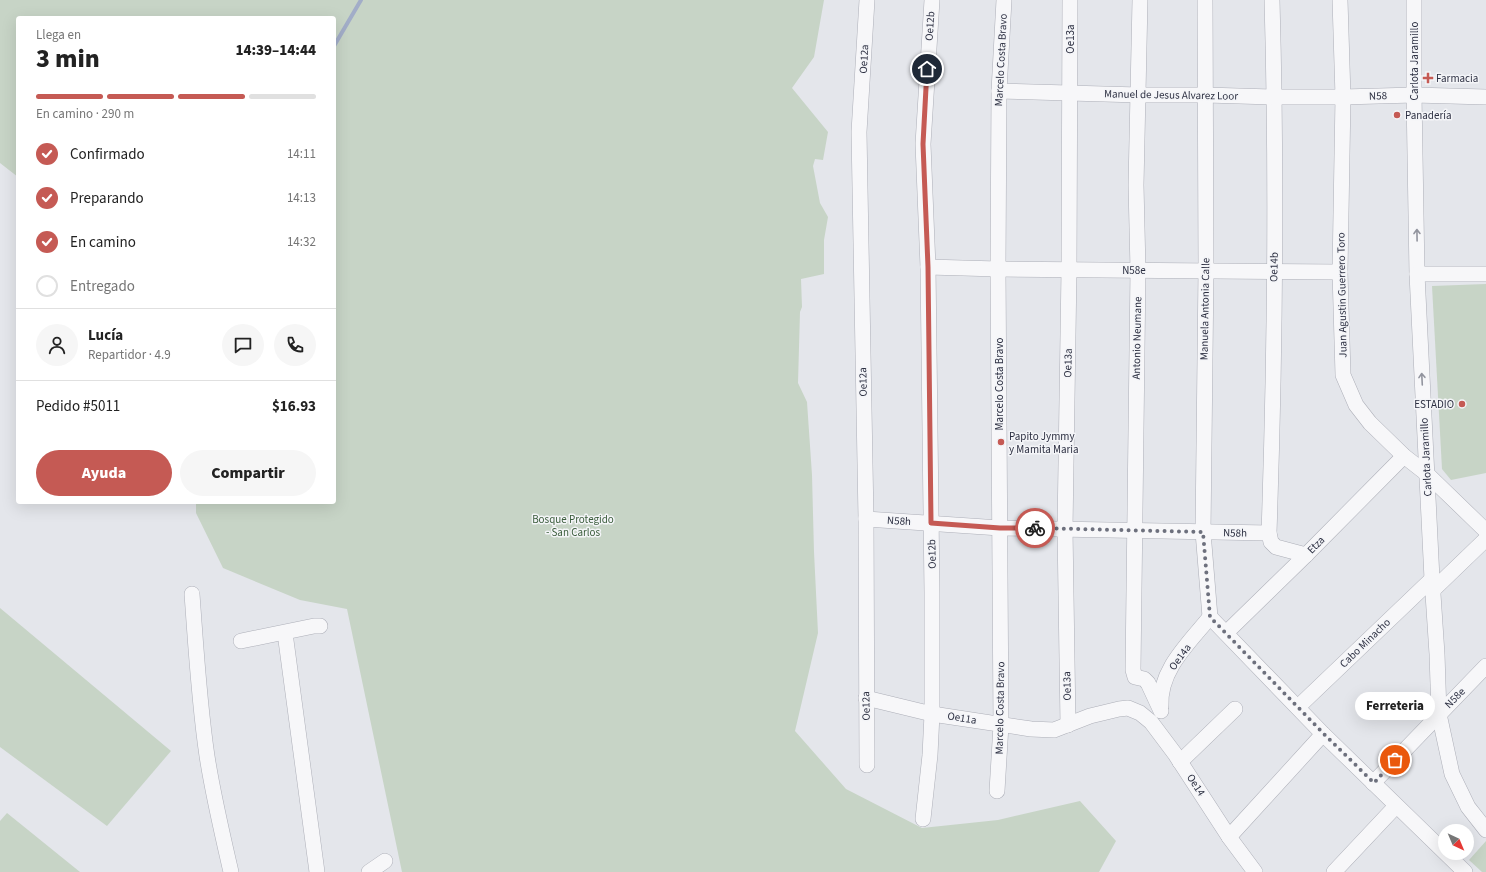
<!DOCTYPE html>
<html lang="es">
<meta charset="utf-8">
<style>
:root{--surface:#fff;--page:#f6f6f6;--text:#222;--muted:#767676;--line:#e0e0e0;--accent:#c55a54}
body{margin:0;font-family:"Source Sans 3",sans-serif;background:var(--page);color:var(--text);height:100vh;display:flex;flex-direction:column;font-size:15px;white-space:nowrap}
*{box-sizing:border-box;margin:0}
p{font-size:13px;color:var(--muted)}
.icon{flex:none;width:22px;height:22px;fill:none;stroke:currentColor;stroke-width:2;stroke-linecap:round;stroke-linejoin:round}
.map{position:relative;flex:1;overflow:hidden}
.side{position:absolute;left:16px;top:16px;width:320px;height:488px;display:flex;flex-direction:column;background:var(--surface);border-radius:4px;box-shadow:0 4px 16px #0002}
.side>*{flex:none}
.needle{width:26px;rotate:136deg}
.buttons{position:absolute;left:1438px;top:824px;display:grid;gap:8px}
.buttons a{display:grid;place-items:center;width:36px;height:36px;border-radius:50%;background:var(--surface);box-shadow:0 4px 16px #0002;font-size:20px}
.pin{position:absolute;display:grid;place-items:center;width:34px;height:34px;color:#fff;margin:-17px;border:2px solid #fff;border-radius:50%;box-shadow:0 1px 4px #0007}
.courier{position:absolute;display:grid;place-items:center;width:40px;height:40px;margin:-20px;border:3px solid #c55a54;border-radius:50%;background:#fff;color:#222;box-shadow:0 1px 5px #0007}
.bubble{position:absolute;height:28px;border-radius:14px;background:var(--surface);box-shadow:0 4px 16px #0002;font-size:13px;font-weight:800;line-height:28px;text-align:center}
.head em{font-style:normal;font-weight:800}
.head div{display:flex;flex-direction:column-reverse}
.head{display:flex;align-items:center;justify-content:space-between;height:68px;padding:0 20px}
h1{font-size:26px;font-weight:800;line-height:30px}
.bar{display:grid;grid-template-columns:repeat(4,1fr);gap:6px 4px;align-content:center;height:48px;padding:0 20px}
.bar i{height:5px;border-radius:3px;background:var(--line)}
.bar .on{background:var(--accent)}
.bar p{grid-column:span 4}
.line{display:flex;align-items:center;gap:10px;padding:0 20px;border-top:1px solid var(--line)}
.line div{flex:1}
.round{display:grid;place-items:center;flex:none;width:42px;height:42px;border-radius:21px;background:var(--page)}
ol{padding:0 20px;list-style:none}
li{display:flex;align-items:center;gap:12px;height:44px}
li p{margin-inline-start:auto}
li .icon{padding:4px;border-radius:50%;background:var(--accent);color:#fff;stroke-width:4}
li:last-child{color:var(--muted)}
li i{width:22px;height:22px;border:2px solid var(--line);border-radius:50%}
.action{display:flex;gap:8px;margin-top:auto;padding:8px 20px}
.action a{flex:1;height:46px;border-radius:24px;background:var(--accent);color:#fff;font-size:16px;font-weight:800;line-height:46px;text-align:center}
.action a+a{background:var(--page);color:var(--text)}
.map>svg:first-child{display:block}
</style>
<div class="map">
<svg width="1486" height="872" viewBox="0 0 1486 872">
<rect width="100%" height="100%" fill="#e4e6eb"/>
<g fill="#c7d4c6">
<polygon points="0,0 824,0 814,57 792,88 828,132 823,160 815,159 813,166 820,203 828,217 824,240 824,274 801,279 802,307 800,312 798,383 807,402 812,475 814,552 818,633 795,731 846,789 922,828 998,820 1080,801 1116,841 1099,872 402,872 347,609 300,600 223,568 196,513 196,502 334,502 334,18 18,18 18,177 0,163"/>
<polygon points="1486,284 1486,473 1451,480 1442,469 1432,286"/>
<polygon points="0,608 171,751 107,826 0,747"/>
<polygon points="7,813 80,872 0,872 0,821"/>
<polygon points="1486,841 1486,872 1482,872 1469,860"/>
</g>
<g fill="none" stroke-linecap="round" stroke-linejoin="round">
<polyline stroke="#a2adc8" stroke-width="4" points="334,46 361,0"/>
<g stroke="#adafb8" stroke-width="16">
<g id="minor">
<polyline points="867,0 859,132 866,519 867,765"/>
<polyline points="1140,0 1136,185 1138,270 1133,670 1135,677 1144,679 1148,683 1161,711"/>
<polyline points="1205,0 1206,270 1203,532 1210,617"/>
<path d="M1272 0C1277 178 1275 356 1269 533L1271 542 1276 547 1306 555"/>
<polyline points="1340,0 1343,97 1340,272 1343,375 1356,405 1370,423 1404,456 1427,474 1486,531"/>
<polyline points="1414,0 1414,95 1417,274 1432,579 1437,654 1439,714 1452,774 1468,807 1486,830"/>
<polyline points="999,91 1139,95 1206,95 1275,97 1343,97 1414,95 1486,97"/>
<polyline points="928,267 998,269 1340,272"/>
<polyline points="1417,274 1486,274"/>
<polyline points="866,519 1000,528 1269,533"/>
<polyline points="1433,590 1486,539"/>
<path d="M192 594C196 648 199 702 207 756 213 795 222 833 231 872"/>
<polyline points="1210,617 1323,734 1465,872"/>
<polyline points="285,633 317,872"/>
<polyline points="1226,633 1306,555 1404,456"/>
<polyline points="241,641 314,626 320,626"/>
<polyline points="866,698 932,714 1031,729 1054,730 1090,716 1119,709 1128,708 1140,713 1151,722 1175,754 1229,837 1255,872"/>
<path d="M1161 706C1159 670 1189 643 1210 617"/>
<polyline points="1298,707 1432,579"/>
<polyline points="1068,725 1065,529 1069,270 1070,0"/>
<polyline points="1180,762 1235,709"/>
<polyline points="1373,783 1486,666"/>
<polyline points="997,791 1001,725 998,269 999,91 1004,0"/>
<polyline points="923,819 930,755 932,714 932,593 928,267 923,144 932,0"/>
<polyline points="1229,837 1323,734"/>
<polyline points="369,872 385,861"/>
<polyline points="1334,872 1396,806"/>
</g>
</g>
<use href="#minor" stroke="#f7f7f9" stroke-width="15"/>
</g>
<defs><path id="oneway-shaft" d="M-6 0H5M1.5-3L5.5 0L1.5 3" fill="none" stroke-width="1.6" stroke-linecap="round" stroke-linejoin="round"/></defs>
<g stroke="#92949e">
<use href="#oneway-shaft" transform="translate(1417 235) rotate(-91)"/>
<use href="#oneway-shaft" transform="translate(1422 379) rotate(-93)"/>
</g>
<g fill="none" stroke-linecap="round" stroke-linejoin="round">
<polyline stroke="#6d707d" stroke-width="4" stroke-dasharray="0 7.2" points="1035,528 1203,532 1210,617 1324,734 1374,783 1395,760"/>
<polyline stroke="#c55a54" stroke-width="5" points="927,69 923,144 928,267 931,523 1000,528 1035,528"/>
</g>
<g fill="#c55a54" stroke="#f4f5f8" stroke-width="1.5">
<path d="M1426 72h4v4h4v4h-4v4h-4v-4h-4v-4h4z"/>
<circle cx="1397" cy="115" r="4"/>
<circle cx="1462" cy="404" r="4"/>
<circle cx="1001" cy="442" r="4"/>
</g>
<g text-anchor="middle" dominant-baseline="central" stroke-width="3" stroke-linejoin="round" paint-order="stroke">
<g font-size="11" fill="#2d3042" stroke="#f4f5f8">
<text transform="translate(930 26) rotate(-86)">Oe12b</text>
<text transform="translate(1070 39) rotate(-90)">Oe13a</text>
<text transform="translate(864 59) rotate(-87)">Oe12a</text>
<text transform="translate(1001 60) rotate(-87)">Marcelo Costa Bravo</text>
<text transform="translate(1414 61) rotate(-90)">Carlota Jaramillo</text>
<text transform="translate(1171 95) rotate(1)">Manuel de Jesus Alvarez Loor</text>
<text transform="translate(1378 96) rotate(-2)">N58</text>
<text transform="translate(1274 267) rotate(-89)">Oe14b</text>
<text x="1134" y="270">N58e</text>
<text transform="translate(1342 295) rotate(-91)">Juan Agustin Guerrero Toro</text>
<text transform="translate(1205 309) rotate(-89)">Manuela Antonia Calle</text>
<text transform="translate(1137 338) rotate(-89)">Antonio Neumane</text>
<text transform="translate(1068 363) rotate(-89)">Oe13a</text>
<text transform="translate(863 382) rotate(-91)">Oe12a</text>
<text transform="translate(999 384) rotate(-90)">Marcelo Costa Bravo</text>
<text transform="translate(1426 457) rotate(-93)">Carlota Jaramillo</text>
<text transform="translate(899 521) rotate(3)">N58h</text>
<text transform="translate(1235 533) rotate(1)">N58h</text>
<text transform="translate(1316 545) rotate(-45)">Etza</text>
<text transform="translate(932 554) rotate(-91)">Oe12b</text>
<text transform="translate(1365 643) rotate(-44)">Cabo Minacho</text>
<text transform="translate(1180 657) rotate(-54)">Oe14a</text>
<text transform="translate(1067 686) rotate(-91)">Oe13a</text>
<text transform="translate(1455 698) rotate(-46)">N58e</text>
<text transform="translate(866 706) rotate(-91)">Oe12a</text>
<text transform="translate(1000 708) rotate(-89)">Marcelo Costa Bravo</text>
<text transform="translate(962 718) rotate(9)">Oe11a</text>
<text transform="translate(1196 785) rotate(57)">Oe14</text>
</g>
<g font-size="11" fill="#2d3042" stroke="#f4f5f8" text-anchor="start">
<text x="1436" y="78">Farmacia</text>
<text x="1405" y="115">Panadería</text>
<text x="1454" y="404" text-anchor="end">ESTADIO</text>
<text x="1009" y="436">Papito Jymmy<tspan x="1009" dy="13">y Mamita Maria</tspan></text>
</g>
<g font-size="11" fill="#3b5d3c" stroke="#f4f5f8">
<text x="573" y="519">Bosque Protegido<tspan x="573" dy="13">- San Carlos</tspan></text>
</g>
</g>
</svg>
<div class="buttons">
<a><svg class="needle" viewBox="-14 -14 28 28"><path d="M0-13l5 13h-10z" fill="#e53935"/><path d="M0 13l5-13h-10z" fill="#767676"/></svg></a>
</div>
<div class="pin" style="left:1395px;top:760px;background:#ea580c"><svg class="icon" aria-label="bag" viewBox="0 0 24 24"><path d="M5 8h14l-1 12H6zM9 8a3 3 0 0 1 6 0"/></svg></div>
<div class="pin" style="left:927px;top:69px;background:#1f2937"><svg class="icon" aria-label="home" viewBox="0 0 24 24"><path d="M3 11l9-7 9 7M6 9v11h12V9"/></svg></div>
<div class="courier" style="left:1035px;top:528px"><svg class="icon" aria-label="bike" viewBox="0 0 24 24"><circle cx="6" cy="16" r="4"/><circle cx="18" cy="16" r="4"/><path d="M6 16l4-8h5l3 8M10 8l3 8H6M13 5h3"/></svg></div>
<div class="bubble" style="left:1355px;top:692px;width:80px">Ferreteria</div>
<section class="side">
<div class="head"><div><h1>3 min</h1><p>Llega en</p></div><em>14:39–14:44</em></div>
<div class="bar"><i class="on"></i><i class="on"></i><i class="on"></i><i></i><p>En camino · 290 m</p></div>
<ol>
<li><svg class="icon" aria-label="check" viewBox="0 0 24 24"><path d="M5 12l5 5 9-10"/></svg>Confirmado<p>14:11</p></li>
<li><svg class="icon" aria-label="check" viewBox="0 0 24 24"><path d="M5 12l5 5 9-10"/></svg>Preparando<p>14:13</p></li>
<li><svg class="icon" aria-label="check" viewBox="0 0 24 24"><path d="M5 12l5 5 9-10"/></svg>En camino<p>14:32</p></li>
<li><i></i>Entregado</li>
</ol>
<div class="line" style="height:72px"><a class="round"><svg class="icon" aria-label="person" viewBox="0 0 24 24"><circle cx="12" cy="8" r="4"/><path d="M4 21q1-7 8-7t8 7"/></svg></a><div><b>Lucía</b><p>Repartidor · 4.9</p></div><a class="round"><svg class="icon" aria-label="chat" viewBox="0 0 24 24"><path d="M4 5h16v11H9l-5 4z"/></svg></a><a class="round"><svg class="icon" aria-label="phone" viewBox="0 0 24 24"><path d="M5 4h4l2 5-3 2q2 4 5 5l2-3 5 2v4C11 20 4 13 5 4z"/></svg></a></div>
<div class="line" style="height:52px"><div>Pedido #5011</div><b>$16.93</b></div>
<div class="action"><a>Ayuda</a><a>Compartir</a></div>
</section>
</div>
